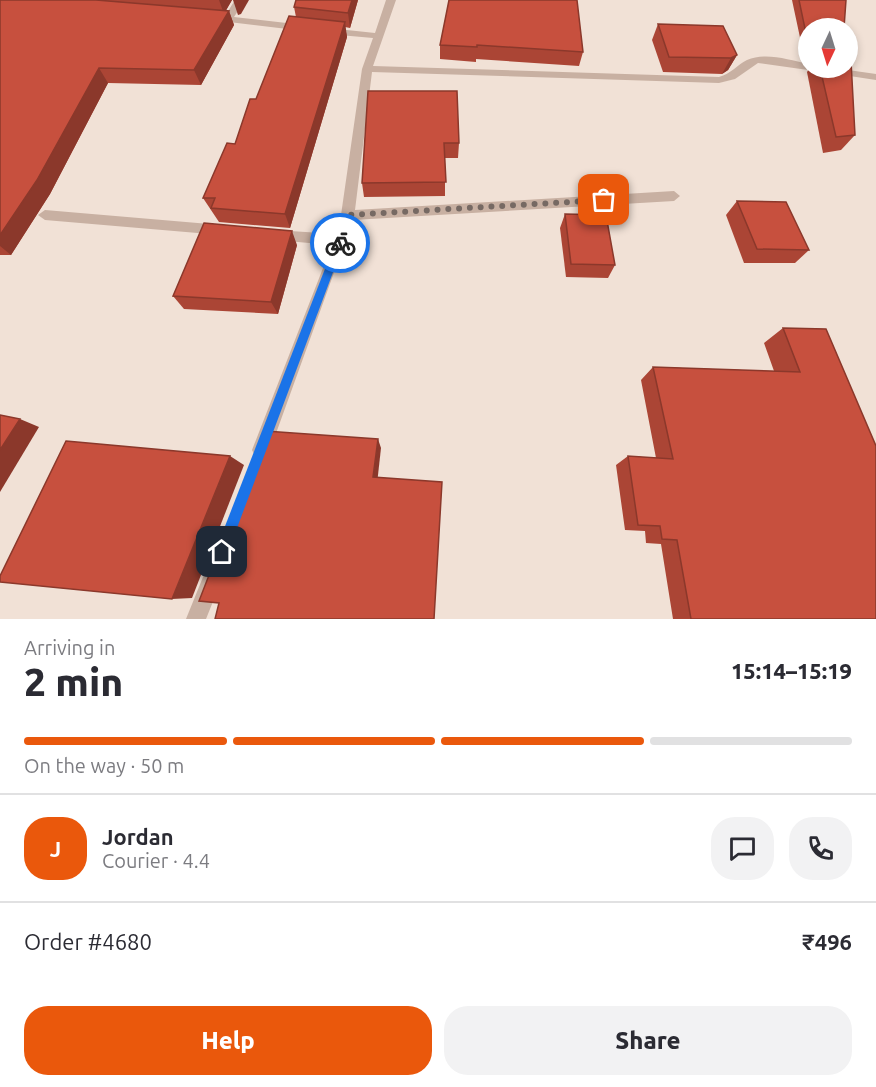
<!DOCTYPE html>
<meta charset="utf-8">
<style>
:root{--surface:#fff;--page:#f2f2f3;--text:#2b2b33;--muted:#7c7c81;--line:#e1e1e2;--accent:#ea580c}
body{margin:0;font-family:Ubuntu,sans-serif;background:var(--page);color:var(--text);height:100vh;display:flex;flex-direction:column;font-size:22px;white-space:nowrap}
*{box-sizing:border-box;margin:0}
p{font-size:20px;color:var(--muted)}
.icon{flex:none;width:33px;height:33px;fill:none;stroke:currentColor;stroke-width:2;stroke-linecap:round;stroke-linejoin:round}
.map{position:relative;height:619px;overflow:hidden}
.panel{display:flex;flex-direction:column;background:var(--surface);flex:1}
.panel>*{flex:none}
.needle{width:39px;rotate:184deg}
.tools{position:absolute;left:798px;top:18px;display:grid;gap:12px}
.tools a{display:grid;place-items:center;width:60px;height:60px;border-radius:50%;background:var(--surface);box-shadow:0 3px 9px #0003;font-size:30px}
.pin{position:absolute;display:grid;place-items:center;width:51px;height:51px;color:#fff;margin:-26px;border-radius:12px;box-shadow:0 3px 9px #0006}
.courier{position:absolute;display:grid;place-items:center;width:60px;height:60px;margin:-30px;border:4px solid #1a73e8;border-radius:50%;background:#fff;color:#222;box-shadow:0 2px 8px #0007}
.summary em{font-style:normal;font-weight:800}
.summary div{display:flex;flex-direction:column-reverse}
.summary{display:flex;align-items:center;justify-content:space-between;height:102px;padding:0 24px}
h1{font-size:39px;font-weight:800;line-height:45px}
.bar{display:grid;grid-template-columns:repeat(4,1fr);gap:9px 6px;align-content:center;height:72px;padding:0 24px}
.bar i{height:8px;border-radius:4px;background:var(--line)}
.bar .active{background:var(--accent)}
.bar p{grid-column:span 4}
.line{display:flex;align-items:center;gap:15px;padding:0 24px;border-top:2px solid var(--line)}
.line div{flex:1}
.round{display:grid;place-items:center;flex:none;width:63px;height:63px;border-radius:24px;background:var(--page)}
.cta{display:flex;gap:12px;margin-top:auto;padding:12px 24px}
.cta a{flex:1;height:69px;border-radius:24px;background:var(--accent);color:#fff;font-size:24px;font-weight:800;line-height:69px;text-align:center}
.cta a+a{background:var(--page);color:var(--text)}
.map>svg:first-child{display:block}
</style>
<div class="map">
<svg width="876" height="619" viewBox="0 0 876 619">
<rect width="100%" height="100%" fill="#f1e1d6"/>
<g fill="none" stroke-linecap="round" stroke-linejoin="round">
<g fill="#c8b0a2" fill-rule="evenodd">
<polygon points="235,0 245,0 234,17 304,25 309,28 304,31 212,20 212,16 225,16"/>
<path d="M386 0H396L373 66 719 77C731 74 737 65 747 60 766 52 789 60 808 64V68H813L808 70 758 63 735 79 719 83 372 72 355 210 674 191 680 196 674 201 353 220 270 450 267 456 261 459 255 456 252 450 332 245 275 240 268 235 275 230 336 234 341 215 362 69 373 38 328 34 323 31 328 28 375 33Z"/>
<polygon points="834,68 876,74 876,80 830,73 829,71"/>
<polygon points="45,210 221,225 228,230 221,235 45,220 38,215"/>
<polygon points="210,574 217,577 220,584 206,619 186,619 203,577"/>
</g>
</g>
<g fill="#ab4535">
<polygon points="0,0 232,0 226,10 229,11 234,25 201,85 108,83 50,194 11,255 0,255"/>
<polygon points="358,0 350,28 345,27 347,37 290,228 219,222 203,198 235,144 296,17 294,7"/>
<polygon points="449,0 583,52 579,66 476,59 476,62 440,59 440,45"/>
<polygon points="792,0 846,0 808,28 808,62 805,61"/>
<polygon points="658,24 737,55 728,70 722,74 663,72 652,40"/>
<polygon points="810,68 848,68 855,135 841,150 823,153 807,72"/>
<polygon points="368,91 459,143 458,158 445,158 445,196 364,197 362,183"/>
<polygon points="737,201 809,250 795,263 744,263 726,215"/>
<polygon points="565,214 615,265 608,278 566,277 560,228"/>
<polygon points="297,245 278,314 184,309 173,296"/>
<polygon points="783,328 826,329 876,619 673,619 661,544 646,543 645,531 625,530 616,465 628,456 656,458 641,380 653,367 774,371 764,343"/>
</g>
<g fill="#8b382b">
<polygon points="219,0 232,0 224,14"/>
<polygon points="233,0 249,0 241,14 238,15"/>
<polygon points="352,0 358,0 350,28 348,13"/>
<polygon points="229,11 234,25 201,85 194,70"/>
<polygon points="345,22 347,37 290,228 285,214"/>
<polygon points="737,55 728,70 722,74 731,58"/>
<polygon points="99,68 108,83 50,194 11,255 0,246 0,235"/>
<polygon points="292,231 297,245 278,314 271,302"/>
<polygon points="20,419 39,427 0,492 0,450"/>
<polygon points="378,439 381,448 377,484 373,477"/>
<polygon points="230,456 244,465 192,598 172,599"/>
</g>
<g fill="#c7503e" stroke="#8b382b" stroke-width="1.5">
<polygon points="0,0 96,0 229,11 194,70 99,68 37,180 0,235"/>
<polygon points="296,0 352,0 348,13 294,7"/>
<polygon points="449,0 577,0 583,52 477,45 477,47 440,45"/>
<polygon points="799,0 846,0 844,28 808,28 808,43"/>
<polygon points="289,16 345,22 285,214 211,208 215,198 203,198 227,143 235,144 250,99 256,99"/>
<polygon points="658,24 723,26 737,55 731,58 669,57"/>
<polygon points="848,61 851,61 855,135 836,137 820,68 848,68"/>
<polygon points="368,91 457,91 459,143 444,143 446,182 362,183"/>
<polygon points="737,201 786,202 809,250 757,249"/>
<polygon points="565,214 606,215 615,265 571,264"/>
<polygon points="204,223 292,231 271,302 173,296"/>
<polygon points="783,328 826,329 876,446 876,619 691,619 677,540 662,539 660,526 638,525 628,456 673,459 653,367 800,372"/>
<polygon points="0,415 20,419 0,450"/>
<polygon points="265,431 378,439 373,477 442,482 434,619 215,619 219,603 199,601 254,459 257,459"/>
<polygon points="66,441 230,456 172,599 0,582 0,576"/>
</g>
<polygon fill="#1a73e8" points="340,239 344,243 228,552 226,557 222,559 217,557 215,552 335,243"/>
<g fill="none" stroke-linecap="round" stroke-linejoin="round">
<polyline stroke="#766963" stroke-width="6" stroke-dasharray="0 10.8" points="340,243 348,215 604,200"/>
</g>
</svg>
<div class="tools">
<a><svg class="needle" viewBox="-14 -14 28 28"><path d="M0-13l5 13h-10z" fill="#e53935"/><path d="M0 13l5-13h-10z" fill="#7c7c81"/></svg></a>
</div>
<div class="pin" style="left:604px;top:200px;background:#ea580c"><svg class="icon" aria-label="bag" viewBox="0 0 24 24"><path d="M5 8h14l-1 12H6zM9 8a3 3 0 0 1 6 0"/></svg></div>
<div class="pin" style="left:222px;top:552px;background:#1f2937"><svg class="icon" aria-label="home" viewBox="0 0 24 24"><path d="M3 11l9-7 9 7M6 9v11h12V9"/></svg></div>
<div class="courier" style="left:340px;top:243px"><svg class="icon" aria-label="bike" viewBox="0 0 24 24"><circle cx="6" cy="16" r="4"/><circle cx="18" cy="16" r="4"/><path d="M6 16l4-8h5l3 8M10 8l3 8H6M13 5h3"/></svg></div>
</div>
<section class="panel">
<div class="summary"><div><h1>2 min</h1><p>Arriving in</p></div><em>15:14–15:19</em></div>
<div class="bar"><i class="active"></i><i class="active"></i><i class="active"></i><i></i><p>On the way · 50 m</p></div>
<div class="line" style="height:108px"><b class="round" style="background:var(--accent);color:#fff">J</b><div><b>Jordan</b><p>Courier · 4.4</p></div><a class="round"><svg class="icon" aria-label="chat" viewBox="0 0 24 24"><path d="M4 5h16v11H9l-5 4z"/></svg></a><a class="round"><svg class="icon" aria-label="phone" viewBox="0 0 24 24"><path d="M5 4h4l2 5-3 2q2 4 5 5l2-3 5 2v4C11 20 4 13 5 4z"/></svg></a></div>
<div class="line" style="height:78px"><div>Order #4680</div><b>₹496</b></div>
<div class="cta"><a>Help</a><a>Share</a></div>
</section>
